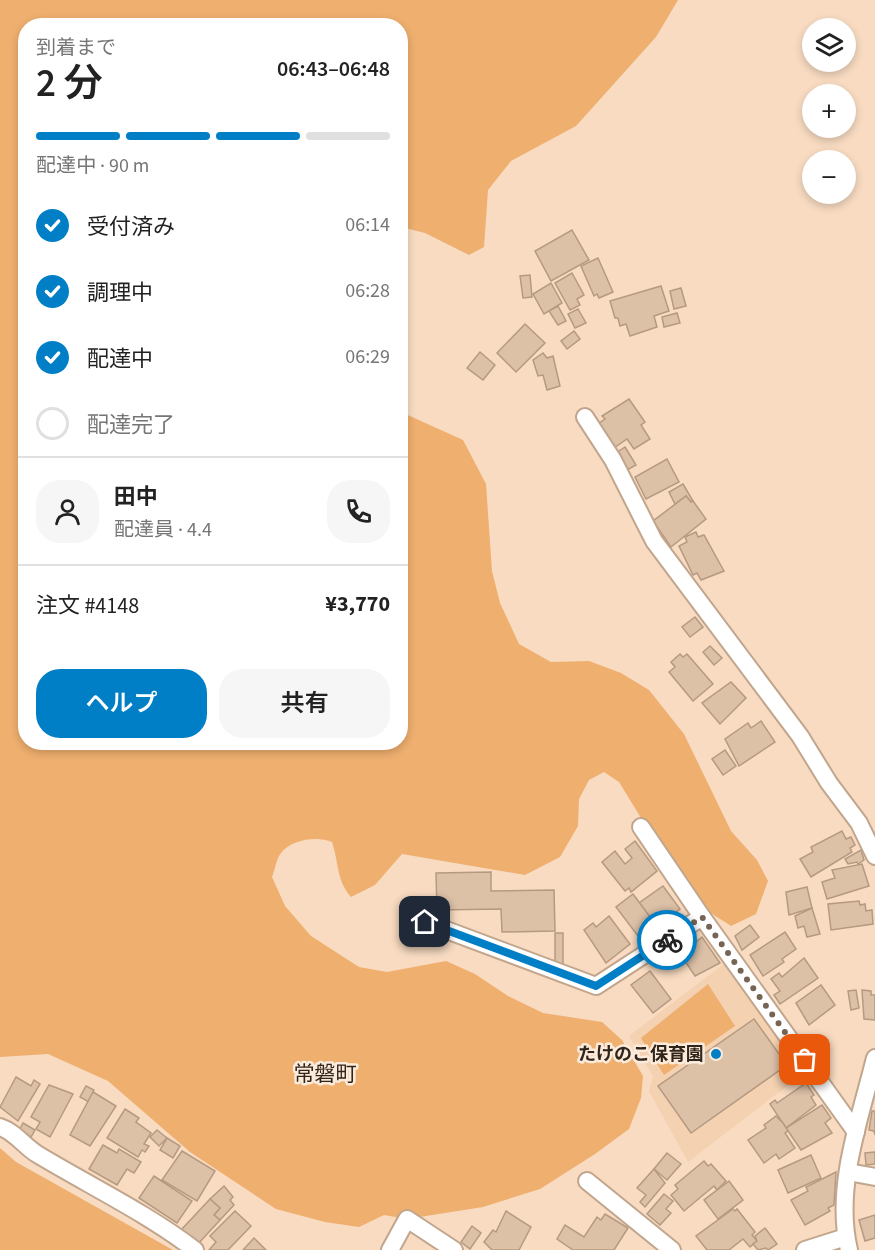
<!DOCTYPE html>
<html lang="ja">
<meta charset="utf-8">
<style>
:root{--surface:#fff;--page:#f6f6f6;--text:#222;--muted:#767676;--line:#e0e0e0;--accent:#007fc7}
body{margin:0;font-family:"Source Sans 3","Noto Sans JP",sans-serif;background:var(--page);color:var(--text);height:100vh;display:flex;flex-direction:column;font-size:22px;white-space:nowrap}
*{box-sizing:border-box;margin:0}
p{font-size:20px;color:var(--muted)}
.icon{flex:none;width:33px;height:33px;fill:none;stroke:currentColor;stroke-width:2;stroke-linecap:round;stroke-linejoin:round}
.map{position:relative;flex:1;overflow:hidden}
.drawer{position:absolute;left:18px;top:18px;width:390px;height:732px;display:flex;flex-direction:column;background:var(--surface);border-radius:24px;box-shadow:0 3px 9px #0003}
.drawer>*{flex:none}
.tools{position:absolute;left:802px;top:18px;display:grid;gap:12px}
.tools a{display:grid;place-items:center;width:54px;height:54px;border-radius:50%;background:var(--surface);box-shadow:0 3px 9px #0003;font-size:30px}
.pin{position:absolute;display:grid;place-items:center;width:51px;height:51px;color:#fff;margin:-26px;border-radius:12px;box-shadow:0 3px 9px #0006}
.courier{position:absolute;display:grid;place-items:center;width:60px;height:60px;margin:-30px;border:4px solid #007fc7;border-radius:50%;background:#fff;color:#222;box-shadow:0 2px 8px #0007}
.headline em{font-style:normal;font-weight:600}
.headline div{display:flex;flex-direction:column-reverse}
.headline{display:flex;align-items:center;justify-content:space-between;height:102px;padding:0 18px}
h1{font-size:39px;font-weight:600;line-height:45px}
.bar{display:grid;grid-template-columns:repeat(4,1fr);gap:9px 6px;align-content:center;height:72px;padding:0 18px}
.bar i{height:8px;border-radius:4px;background:var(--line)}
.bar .selected{background:var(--accent)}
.bar p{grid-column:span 4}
.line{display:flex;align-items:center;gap:15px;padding:0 18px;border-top:2px solid var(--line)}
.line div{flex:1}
.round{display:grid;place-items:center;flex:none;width:63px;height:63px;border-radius:24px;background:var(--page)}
ol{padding:0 18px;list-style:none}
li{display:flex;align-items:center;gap:18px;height:66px}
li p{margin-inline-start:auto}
li .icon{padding:6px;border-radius:50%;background:var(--accent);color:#fff;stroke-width:4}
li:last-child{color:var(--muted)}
li i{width:33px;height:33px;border:3px solid var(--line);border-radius:50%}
.cta{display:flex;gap:12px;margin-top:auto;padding:12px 18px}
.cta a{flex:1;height:69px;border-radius:24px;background:var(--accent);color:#fff;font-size:24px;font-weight:600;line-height:69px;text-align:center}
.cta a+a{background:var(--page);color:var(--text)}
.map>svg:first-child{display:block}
</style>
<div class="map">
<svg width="875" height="1250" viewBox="0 0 875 1250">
<rect width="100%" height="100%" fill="#f8dbc1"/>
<polygon fill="#f3d1b1" points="725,963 804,1073 688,1162 649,1091 653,1076 629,1036"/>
<g fill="#efaf6f">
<path d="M0 0H678L656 37 576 126 511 161 488 190 484 247 469 255 425 233 401 227 400 26H26V742H400L401 409V412L463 440 486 484 492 571 500 603 519 644 551 662 589 661 621 673 649 690 684 734 731 831 757 860 768 881 756 914 731 926 706 910 655 841 619 782 604 772 589 780 579 799 578 826 560 857 525 875 402 854 375 885 351 897C336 880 339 862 332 842 317 836 292 839 281 853 276 859 275 870 272 877L285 906 311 936 359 967 387 972 446 961 475 974 508 996 543 1013 602 1022 622 1040 643 1076 641 1098 629 1129 595 1154 540 1189 483 1207 407 1219 384 1215 359 1227 325 1222 276 1209 190 1152 108 1081 48 1054 0 1057Z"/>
<polygon points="708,984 735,1026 664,1075 641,1038"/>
<polygon points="0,1148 16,1162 173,1250 0,1250"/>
</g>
<g fill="#ddc1a7" stroke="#b59a81" stroke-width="1.5">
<polygon points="572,230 589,260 551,281 535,251"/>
<polygon points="598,258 613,292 599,298 597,294 594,296 581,266"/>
<polygon points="572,273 584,295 577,299 580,305 570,310 555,283"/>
<polygon points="530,275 532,297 523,298 520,276"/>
<polygon points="551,283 562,303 544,314 533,294"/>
<polygon points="661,286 669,311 654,316 657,327 630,336 626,324 620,326 618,318 615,318 610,301"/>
<polygon points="681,288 686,306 674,309 670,291"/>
<polygon points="558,306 566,321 558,325 549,311"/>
<polygon points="578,309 586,323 575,328 568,314"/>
<polygon points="677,313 680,323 664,327 662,317"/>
<polygon points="525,324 545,343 516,372 497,353"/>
<polygon points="574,331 580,339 567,349 561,341"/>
<polygon points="480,352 495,365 483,380 467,368"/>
<polygon points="543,353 547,358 553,356 560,386 547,390 543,375 538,376 533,360"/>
<polygon points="629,399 645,422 641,425 650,439 634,449 627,439 614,448 598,424 605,419 602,416"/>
<polygon points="625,447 636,465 627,470 616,453"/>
<polygon points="667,459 679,482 646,499 635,477"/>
<polygon points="683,484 693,501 691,502 686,496 675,504 669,492"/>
<polygon points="686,496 691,502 693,501 706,519 671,547 653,521"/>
<polygon points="696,532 698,537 704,535 724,571 701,580 697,573 693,575 679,546 687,542 685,537"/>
<polygon points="695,617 703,627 690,637 682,627"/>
<polygon points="710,646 722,658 714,665 703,652"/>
<polygon points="680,654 683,657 687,654 713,684 693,701 669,672 675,667 671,662"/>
<polygon points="731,682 746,698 720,724 702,703"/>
<polygon points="761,721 775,742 739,766 725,739 748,723 751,728"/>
<polygon points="725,750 736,766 723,775 712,759"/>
<polygon points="842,831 846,839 851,837 855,845 850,848 852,852 811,877 800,859 813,852 811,847"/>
<polygon points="635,841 657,871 631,892 629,888 625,891 602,862 615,851 625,864 632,858 625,849"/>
<polygon points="861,850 864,860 858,864 857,862 848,864 845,859"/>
<polygon points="862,864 869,886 827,899 822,882 835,878 832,870"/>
<polygon points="491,872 491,891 554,890 555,931 502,932 501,909 437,910 436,873"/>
<polygon points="663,886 680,909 657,926 639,903"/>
<polygon points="807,887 812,908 789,915 786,892"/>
<polygon points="633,894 653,921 638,936 616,907"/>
<polygon points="859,901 860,905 865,904 866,911 872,910 873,924 831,930 828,904"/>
<polygon points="812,908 820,934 807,937 804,926 798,928 795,916"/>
<polygon points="609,916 630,944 606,963 584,930 593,923 596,927"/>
<polygon points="750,925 759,937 742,950 735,936"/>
<polygon points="785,932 796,949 782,959 784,962 763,976 750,955"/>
<polygon points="555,933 563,933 563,964 555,965"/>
<polygon points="693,937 696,942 702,937 720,963 695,976 677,949"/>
<polygon points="804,958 818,978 780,1004 774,995 780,991 771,979 779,973 782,977"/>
<polygon points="650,971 671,999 653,1013 631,985"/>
<polygon points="821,985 835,1005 809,1025 796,1003"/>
<polygon points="856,990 859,1008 851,1010 848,991"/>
<polygon points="862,990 871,991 871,995 875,995 875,1020 864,1019"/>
<polygon points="754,1019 787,1065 691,1133 658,1086"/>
<polygon points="16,1077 31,1086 34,1080 40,1084 18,1121 0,1107"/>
<polygon points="806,1083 814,1095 811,1097 816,1105 786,1128 770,1104 775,1100 777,1103"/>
<polygon points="49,1085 73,1094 50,1137 36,1129 40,1122 31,1117"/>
<polygon points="86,1086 94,1090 89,1102 80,1097"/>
<polygon points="93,1092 116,1106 90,1146 70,1135"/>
<polygon points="822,1105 831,1118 825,1123 832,1133 801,1150 786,1128"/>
<polygon points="125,1109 139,1118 136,1122 151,1133 144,1144 149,1146 145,1152 142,1150 138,1157 107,1138"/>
<polygon points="872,1111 875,1111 875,1135 874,1131 869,1130"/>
<polygon points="776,1116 783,1123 788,1131 785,1133 795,1148 779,1159 776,1154 764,1163 748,1140 766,1128 764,1125"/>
<polygon points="23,1123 35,1130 31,1137 19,1131"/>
<polygon points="157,1130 167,1138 159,1146 150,1137"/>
<polygon points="167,1138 180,1146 173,1158 160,1150"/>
<polygon points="103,1145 117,1153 119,1149 141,1162 134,1173 127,1169 117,1185 89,1169"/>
<polygon points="182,1151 215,1171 197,1201 162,1180"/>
<polygon points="875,1152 875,1164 866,1165 865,1153"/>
<polygon points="667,1153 681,1164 667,1180 654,1169"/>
<polygon points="811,1155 821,1178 788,1193 778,1170"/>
<polygon points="704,1161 708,1166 711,1164 726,1181 717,1190 714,1186 684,1211 671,1195 678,1189 675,1185"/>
<polygon points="654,1169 665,1183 645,1207 640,1202 646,1195 637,1188"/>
<polygon points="836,1172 834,1205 828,1208 830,1211 805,1225 791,1200 808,1191 806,1187"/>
<polygon points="154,1176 192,1201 177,1223 139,1198"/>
<polygon points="729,1181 743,1200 718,1219 704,1200"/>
<polygon points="224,1186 233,1197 230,1200 234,1205 220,1220 214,1215 220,1208 210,1199"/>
<polygon points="664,1194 673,1201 666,1209 671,1213 660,1225 647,1214"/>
<polygon points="210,1199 220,1208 214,1215 220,1220 197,1245 181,1230"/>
<polygon points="733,1209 735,1211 737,1209 755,1232 752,1235 757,1241 750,1247 743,1239 729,1250 707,1250 696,1236"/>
<polygon points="235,1211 251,1226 228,1250 209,1250 216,1242 210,1236"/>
<polygon points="506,1211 531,1227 519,1250 492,1250 484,1242 493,1230 496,1232"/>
<polygon points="605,1214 628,1228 614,1250 573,1250 557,1239 565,1225 584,1237 597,1217 601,1220"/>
<polygon points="875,1215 875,1238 865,1241 859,1220"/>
<polygon points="472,1226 481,1233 470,1249 461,1242"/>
<polygon points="765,1228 777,1244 768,1250 766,1248 758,1250 753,1244 757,1241 755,1236"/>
<polygon points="254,1238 266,1250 243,1250"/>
</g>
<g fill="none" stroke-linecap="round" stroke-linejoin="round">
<g stroke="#c1a68d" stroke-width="20">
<g id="street">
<polyline points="585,417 613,460 654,541 800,736 829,783 859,823 875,856"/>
<polyline points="641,827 702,917"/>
<polyline points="425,922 596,986 702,917 856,1132"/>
<path d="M0 1127C15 1132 24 1146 37 1154 90 1186 145 1212 195 1250"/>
<polyline points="848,1172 875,1177"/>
<polyline points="587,1181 672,1250"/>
<polyline points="390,1250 407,1219 454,1250"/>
<polyline points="805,1250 846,1237"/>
<path d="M849 1250C834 1188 860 1119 875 1058"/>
</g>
</g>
<use href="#street" stroke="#fff" stroke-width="16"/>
</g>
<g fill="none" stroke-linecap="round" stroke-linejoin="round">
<polyline stroke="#766555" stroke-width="6" stroke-dasharray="0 10.8" points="667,940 702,917 805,1060"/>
<polyline stroke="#007fc7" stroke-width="8" points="425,922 596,986 667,940"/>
</g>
<circle fill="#007fc7" stroke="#fcebdb" stroke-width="2" cx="716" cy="1054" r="6"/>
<g text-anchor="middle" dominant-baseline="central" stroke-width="5" stroke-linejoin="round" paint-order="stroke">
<g font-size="18" font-weight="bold" fill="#30251b" stroke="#fcebdb" text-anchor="end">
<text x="704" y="1054">たけのこ保育園</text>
</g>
<g font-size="21" fill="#30251b" stroke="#fcebdb">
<text x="325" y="1074">常磐町</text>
</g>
</g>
</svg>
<div class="tools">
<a><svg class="icon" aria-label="layers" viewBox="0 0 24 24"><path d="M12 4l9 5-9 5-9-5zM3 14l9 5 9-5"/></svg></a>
<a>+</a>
<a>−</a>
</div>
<div class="pin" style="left:805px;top:1060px;background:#ea580c"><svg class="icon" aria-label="bag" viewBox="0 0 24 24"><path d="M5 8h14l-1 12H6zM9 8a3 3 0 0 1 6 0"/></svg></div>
<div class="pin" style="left:425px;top:922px;background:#1f2937"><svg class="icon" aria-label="home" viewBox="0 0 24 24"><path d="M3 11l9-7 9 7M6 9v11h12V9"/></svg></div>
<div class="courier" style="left:667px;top:940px"><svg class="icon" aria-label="bike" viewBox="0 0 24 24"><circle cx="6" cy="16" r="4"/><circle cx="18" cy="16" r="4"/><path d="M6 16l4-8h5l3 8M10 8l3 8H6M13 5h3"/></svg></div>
<section class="drawer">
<div class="headline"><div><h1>2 分</h1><p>到着まで</p></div><em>06:43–06:48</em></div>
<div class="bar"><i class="selected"></i><i class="selected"></i><i class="selected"></i><i></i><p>配達中 · 90 m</p></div>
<ol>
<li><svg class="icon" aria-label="check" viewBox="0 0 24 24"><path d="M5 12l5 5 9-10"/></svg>受付済み<p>06:14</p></li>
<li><svg class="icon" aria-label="check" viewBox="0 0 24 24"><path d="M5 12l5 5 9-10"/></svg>調理中<p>06:28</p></li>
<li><svg class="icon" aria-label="check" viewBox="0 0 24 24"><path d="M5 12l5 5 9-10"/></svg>配達中<p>06:29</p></li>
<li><i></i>配達完了</li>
</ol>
<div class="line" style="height:108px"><a class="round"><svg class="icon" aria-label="person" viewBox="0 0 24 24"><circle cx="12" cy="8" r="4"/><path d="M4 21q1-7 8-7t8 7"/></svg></a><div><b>田中</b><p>配達員 · 4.4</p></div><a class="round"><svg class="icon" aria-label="phone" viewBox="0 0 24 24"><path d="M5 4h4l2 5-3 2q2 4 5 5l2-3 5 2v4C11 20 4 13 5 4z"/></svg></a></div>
<div class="line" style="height:78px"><div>注文 #4148</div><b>¥3,770</b></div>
<div class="cta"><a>ヘルプ</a><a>共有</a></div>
</section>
</div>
